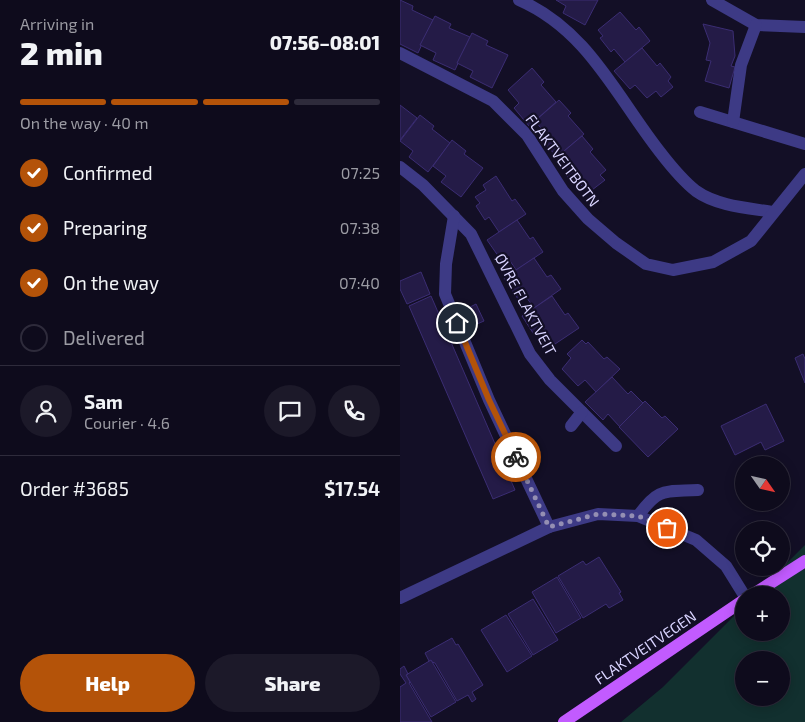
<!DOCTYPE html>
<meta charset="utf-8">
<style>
:root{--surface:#0e0b1c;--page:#1c1929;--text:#f1f3f6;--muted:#9b9ba3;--line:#2e2b3b;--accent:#b45309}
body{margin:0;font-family:"Exo 2",sans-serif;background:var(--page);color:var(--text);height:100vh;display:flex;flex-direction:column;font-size:19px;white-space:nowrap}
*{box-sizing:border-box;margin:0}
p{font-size:16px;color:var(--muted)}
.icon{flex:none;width:28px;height:28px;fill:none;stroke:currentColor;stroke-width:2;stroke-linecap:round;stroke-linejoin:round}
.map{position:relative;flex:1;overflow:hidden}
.sheet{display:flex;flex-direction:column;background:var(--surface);width:400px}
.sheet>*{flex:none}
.needle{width:32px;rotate:124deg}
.fabs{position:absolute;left:335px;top:456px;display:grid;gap:10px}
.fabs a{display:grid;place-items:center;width:55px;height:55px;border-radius:50%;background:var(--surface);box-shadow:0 2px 12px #0003,0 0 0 1px var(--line);font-size:25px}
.pin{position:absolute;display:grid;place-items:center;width:42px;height:42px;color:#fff;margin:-21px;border:2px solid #fff;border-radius:50%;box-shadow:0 1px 5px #0007}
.courier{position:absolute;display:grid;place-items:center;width:50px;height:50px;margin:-25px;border:4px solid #b45309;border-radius:50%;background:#fff;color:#222;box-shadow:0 1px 6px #0007}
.head em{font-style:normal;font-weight:800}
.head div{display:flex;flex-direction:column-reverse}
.head{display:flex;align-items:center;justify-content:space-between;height:85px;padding:0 20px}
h1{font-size:32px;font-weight:800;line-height:38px}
.bar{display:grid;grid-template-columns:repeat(4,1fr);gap:8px 5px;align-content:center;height:60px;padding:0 20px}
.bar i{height:6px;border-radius:4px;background:var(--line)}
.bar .current{background:var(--accent)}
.bar p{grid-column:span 4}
.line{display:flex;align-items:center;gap:12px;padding:0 20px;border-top:1px solid var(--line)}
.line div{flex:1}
.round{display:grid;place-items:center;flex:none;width:52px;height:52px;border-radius:26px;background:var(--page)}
ol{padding:0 20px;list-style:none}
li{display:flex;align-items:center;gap:15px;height:55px}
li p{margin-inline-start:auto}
li .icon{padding:5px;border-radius:50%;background:var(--accent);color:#fff;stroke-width:4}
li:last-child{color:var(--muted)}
li i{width:28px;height:28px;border:2px solid var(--line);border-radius:50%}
.primary-button{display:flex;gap:10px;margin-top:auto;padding:10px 20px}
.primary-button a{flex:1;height:58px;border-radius:30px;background:var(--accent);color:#fff;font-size:20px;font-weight:800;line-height:58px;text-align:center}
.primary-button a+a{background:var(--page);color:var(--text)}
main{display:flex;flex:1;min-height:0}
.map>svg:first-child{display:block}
</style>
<main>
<section class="sheet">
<div class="head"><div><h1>2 min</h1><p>Arriving in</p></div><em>07:56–08:01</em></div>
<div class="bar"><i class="current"></i><i class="current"></i><i class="current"></i><i></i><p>On the way · 40 m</p></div>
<ol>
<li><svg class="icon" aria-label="check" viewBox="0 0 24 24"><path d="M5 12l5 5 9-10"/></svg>Confirmed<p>07:25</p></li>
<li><svg class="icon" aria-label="check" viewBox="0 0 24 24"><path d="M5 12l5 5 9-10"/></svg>Preparing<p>07:38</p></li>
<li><svg class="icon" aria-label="check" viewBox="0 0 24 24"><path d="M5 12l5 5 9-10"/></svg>On the way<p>07:40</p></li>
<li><i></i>Delivered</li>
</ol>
<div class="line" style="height:90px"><a class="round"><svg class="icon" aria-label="person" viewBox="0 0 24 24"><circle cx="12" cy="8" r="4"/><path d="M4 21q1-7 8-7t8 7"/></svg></a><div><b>Sam</b><p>Courier · 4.6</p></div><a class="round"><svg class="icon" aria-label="chat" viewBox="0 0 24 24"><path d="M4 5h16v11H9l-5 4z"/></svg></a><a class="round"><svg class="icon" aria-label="phone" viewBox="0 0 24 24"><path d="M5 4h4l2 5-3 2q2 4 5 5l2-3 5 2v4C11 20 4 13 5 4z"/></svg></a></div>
<div class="line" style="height:65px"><div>Order #3685</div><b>$17.54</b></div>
<div class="primary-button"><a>Help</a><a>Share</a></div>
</section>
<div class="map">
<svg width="405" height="722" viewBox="0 0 405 722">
<rect width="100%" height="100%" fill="#130f26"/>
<path fill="#12302f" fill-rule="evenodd" d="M405 545V722H221L263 687 344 606V632H381V595H355ZM344 660H381V698H344Z"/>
<g fill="#241b47" stroke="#3b2d73">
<polygon points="0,0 13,6 12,10 33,20 18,53 0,44"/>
<polygon points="156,0 198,0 185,25 163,13 166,6"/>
<polygon points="220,12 236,30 239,27 250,41 225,62 214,49 211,52 200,38 203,36 198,30"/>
<polygon points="35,16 51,24 49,28 70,37 55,70 33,60 36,53 20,45"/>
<polygon points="303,24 333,31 335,56 331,66 335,67 329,88 305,81 311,61 306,60 310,43"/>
<polygon points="72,33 88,41 86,45 108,55 92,88 70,77 73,71 57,63"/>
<polygon points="242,48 257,66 260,63 271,77 268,81 273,87 261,97 256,91 247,98 235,85 230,89 214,71"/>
<polygon points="132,68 144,82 141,85 156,102 129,126 114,108 119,103 108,90"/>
<polygon points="159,100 171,113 168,116 184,134 157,157 141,139 146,134 135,121"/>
<polygon points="0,105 17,118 0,140"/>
<polygon points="20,115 34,126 32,129 50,143 28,172 9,157 13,151 0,141"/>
<polygon points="182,136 193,149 190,152 206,170 200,175 205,180 192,190 188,184 184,188 179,183 176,186 164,173 168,170 157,157"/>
<polygon points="52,140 66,151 64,154 83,168 61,197 41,182 46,176 33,166"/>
<polygon points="96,176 112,201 115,199 126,214 99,232 89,217 85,220 76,206 80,203 75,197 86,190 83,185"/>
<polygon points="117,220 130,239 133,237 143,252 116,270 107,256 101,260 87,240"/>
<polygon points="134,258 147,277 151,275 161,289 134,308 124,294 118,299 104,278"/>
<polygon points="21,272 30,294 7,304 0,289 0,281"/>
<polygon points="31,296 115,490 93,499 9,306"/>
<polygon points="152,296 165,315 168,313 179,328 152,346 142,331 135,336 122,316"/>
<polygon points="76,304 84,321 77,324 70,307"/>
<polygon points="182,340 186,344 188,342 204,359 207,357 220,369 196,392 185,380 178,386 162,369 171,358 167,354"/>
<polygon points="403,354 405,359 405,383 395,358"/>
<polygon points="212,377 228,394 231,391 243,403 220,427 208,414 203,420 185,402"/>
<polygon points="245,401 262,418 265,416 278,429 248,457 219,427"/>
<polygon points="366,404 384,441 365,450 361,442 335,455 321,426"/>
<polygon points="199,557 221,592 219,593 223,600 209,608 206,604 183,618 158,576 183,561 186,565"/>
<polygon points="157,577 181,618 156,633 132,592"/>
<polygon points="133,599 158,640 133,655 108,614"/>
<polygon points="106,615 132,656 107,672 81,630"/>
<polygon points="52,638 56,645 58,644 83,685 72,692 76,699 72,702 68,695 57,701 35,663 29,661 25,653"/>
<polygon points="31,660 56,702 31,717 6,675"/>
<polygon points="4,666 8,674 6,675 10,682 9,683 32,722 0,722 0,687 6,683 0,674 0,669"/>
</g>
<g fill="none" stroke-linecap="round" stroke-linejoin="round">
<g stroke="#3d3a85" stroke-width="12">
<path d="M119 0C188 30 216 96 260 152 270 165 282 180 296 191 317 206 348 208 373 212"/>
<polyline points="312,0 356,25 405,27"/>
<polyline points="0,53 93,101 127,135 163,191 188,219 216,243 246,264 273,270 313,262 351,241 405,174"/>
<polyline points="300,112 405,144"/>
<polyline points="333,122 341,65 356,25"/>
<polyline points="0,167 23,185 71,234 130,354 150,380 216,446"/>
<polyline points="54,216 46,264 45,294 89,400 149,527"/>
<polyline points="171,426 182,412"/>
<path d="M238 516C259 487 264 492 298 490"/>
<polyline points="0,598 149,527 198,514 238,516 296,540 326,566 344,595"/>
</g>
<g stroke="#c25bff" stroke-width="12">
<polyline points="352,595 405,561"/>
<polyline points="164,722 344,600"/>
</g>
</g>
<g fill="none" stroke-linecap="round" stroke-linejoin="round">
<polyline stroke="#948fb3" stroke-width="5" stroke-dasharray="0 9" points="116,457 149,527 198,514 238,516 267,528"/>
<polyline stroke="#b45309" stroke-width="6" points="57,323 89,400 116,457"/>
</g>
<g text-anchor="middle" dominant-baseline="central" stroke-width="4.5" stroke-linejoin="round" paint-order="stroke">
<g font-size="15" fill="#d9d4ff" stroke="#130f26">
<text transform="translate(163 160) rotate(53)">FLAKTVEITBOTN</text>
<text transform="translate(126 304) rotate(62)">ØVRE FLAKTVEIT</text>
<text transform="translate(245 647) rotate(-34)">FLAKTVEITVEGEN</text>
</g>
</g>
</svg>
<div class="fabs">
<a><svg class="needle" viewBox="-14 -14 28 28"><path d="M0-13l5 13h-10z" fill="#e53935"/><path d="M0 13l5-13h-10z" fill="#9b9ba3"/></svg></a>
<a><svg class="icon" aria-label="locate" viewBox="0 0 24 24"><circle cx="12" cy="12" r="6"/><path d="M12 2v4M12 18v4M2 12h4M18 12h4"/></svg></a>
<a>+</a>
<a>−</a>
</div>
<div class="pin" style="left:267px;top:528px;background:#ea580c"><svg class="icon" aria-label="bag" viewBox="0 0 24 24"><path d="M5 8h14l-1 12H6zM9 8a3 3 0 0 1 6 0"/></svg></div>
<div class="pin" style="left:57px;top:323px;background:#1f2937"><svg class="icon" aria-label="home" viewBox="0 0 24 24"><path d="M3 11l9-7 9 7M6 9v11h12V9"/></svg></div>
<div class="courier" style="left:116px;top:457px"><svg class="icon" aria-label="bike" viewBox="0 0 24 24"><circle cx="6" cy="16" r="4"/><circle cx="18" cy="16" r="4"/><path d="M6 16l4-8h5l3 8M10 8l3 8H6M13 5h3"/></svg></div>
</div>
</main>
